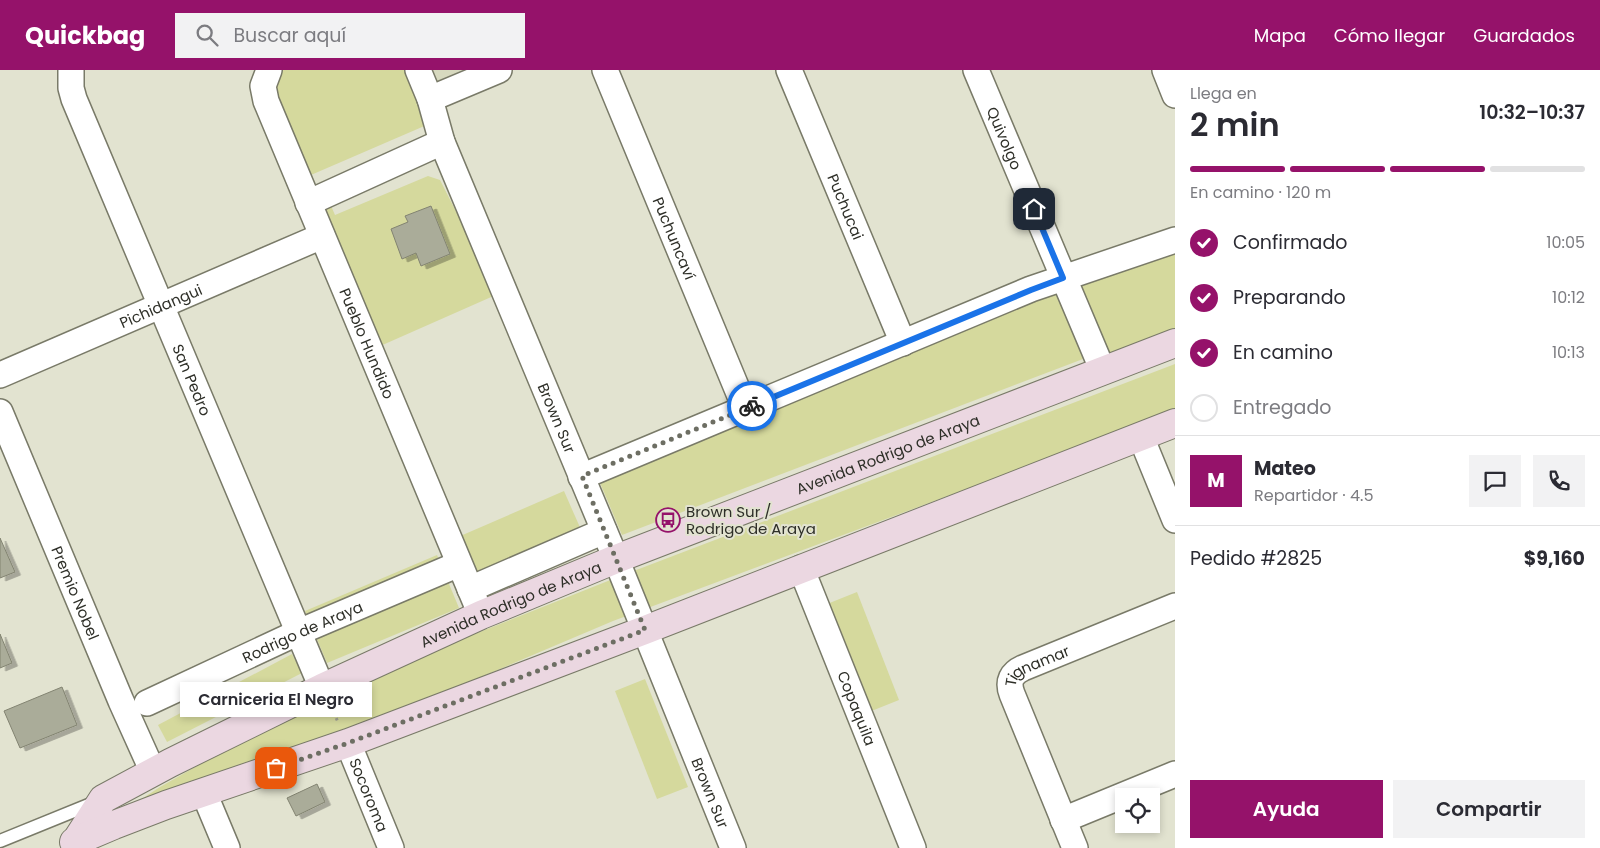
<!DOCTYPE html>
<html lang="es">
<meta charset="utf-8">
<style>
:root{--surface:#fff;--page:#f2f2f3;--text:#2b2b33;--muted:#7c7c81;--line:#e1e1e2;--accent:#95126a}
body{margin:0;font-family:Poppins,sans-serif;background:var(--page);color:var(--text);height:100vh;display:flex;flex-direction:column;font-size:19px;white-space:nowrap}
*{box-sizing:border-box;margin:0}
p{font-size:16px;color:var(--muted)}
.icon{flex:none;width:28px;height:28px;fill:none;stroke:currentColor;stroke-width:2;stroke-linecap:round;stroke-linejoin:round}
.map{position:relative;flex:1;overflow:hidden}
.drawer{display:flex;flex-direction:column;background:var(--surface);width:425px}
.drawer>*{flex:none}
.fabs{position:absolute;left:1115px;top:718px;display:grid;gap:10px}
.fabs a{display:grid;place-items:center;width:45px;height:45px;border-radius:0px;background:var(--surface);box-shadow:0 2px 8px #0003;font-size:25px}
.pin{position:absolute;display:grid;place-items:center;width:42px;height:42px;color:#fff;margin:-21px;border-radius:10px;box-shadow:0 2px 8px #0006}
.courier{position:absolute;display:grid;place-items:center;width:50px;height:50px;margin:-25px;border:4px solid #1a73e8;border-radius:50%;background:#fff;color:#222;box-shadow:0 1px 6px #0007}
.bubble{position:absolute;height:35px;border-radius:0px;background:var(--surface);box-shadow:0 2px 8px #0003;font-size:16px;font-weight:600;line-height:35px;text-align:center}
.summary em{font-style:normal;font-weight:600}
.summary div{display:flex;flex-direction:column-reverse}
.summary{display:flex;align-items:center;justify-content:space-between;height:85px;padding:0 15px}
h1{font-size:32px;font-weight:600;line-height:38px}
.bar{display:grid;grid-template-columns:repeat(4,1fr);gap:8px 5px;align-content:center;height:60px;padding:0 15px}
.bar i{height:6px;border-radius:4px;background:var(--line)}
.bar .current{background:var(--accent)}
.bar p{grid-column:span 4}
.line{display:flex;align-items:center;gap:12px;padding:0 15px;border-top:1px solid var(--line)}
.line div{flex:1}
.round{display:grid;place-items:center;flex:none;width:52px;height:52px;border-radius:0px;background:var(--page)}
ol{padding:0 15px;list-style:none}
li{display:flex;align-items:center;gap:15px;height:55px}
li p{margin-inline-start:auto}
li .icon{padding:5px;border-radius:50%;background:var(--accent);color:#fff;stroke-width:4}
li:last-child{color:var(--muted)}
li i{width:28px;height:28px;border:2px solid var(--line);border-radius:50%}
.cta{display:flex;gap:10px;margin-top:auto;padding:10px 15px}
.cta a{flex:1;height:58px;border-radius:0px;background:var(--accent);color:#fff;font-size:20px;font-weight:600;line-height:58px;text-align:center}
.cta a+a{background:var(--page);color:var(--text)}
header{display:flex;align-items:center;gap:30px;box-sizing:border-box;height:70px;padding:0 25px;background:var(--accent);color:#fff}
header strong{font-size:24px}
nav{display:flex;gap:28px;margin-inline-start:auto;font-size:18px}
.search{width:350px;height:45px;background:var(--page);display:flex;align-items:center;gap:12px;box-sizing:border-box;padding:0 18px;border-radius:0px;color:var(--muted);font-size:19px}
main{display:flex;flex:1;min-height:0}
.map>svg:first-child{display:block}
</style>
<header>
<strong>Quickbag</strong>
<div class="search"><svg class="icon" aria-label="search" viewBox="0 0 24 24"><circle cx="10" cy="10" r="6"/><path d="M15 15l6 6"/></svg>Buscar aquí</div>
<nav><a>Mapa</a><a>Cómo llegar</a><a>Guardados</a></nav>
</header>
<main>
<div class="map">
<svg width="1175" height="778" viewBox="0 0 1175 778">
<defs>
<filter id="shadow"><feDropShadow dx="5.5" dy="3" stdDeviation="0" flood-color="#0004"/></filter>
</defs>
<rect width="100%" height="100%" fill="#e2e3d0"/>
<polygon fill="#d7d9bf" points="432,0 476,0 439,17"/>
<g fill="#d5d99d">
<polygon points="276,0 407,0 429,54 304,108 275,39"/>
<polygon points="428,106 440,110 498,224 378,277 318,139 328,129 335,145"/>
<polygon points="1175,178 1175,259 1110,284 1078,211"/>
<polygon points="1057,222 1083,289 622,465 598,408"/>
<polygon points="1175,294 1175,341 613,551 344,665 94,760 160,717 326,623 618,507"/>
<polygon points="564,421 582,462 475,507 458,467"/>
<polygon points="437,485 459,538 327,593 305,541"/>
<polygon points="857,522 899,630 869,642 827,534"/>
<polygon points="292,584 302,603 167,672 158,655"/>
<polygon points="645,609 688,717 657,729 615,621"/>
</g>
<g fill="#aaac99" stroke="#828371" filter="url(#shadow)">
<polygon points="431,136 450,184 421,196 416,183 402,189 391,159 408,152 405,146"/>
<polygon points="0,468 15,502 0,508"/>
<polygon points="0,564 12,593 0,598"/>
<polygon points="62,617 77,655 20,678 4,641"/>
<polygon points="317,714 325,732 296,746 287,728"/>
</g>
<g fill="none" stroke-linecap="round" stroke-linejoin="round">
<g stroke="#797a68" stroke-width="15">
<polyline id="lane" points="0,771 96,732"/>
</g>
<g stroke="#797a68" stroke-width="28">
<g id="street">
<path id="s1" d="M71 0V18L74 29 322 618"/>
<path id="s2" d="M269 0 263 16 266 31 481 545"/>
<path id="s3" d="M418 0 430 29 442 72 616 489 733 778"/>
<path id="s4" d="M605 0 745 338"/>
<path id="s5" d="M789 0 903 273"/>
<path id="s6" d="M976 0 1103 301"/>
<polyline points="1165,0 1175,25"/>
<polyline points="430,29 499,0"/>
<polyline points="308,133 442,72"/>
<path id="s7" d="M0 305 322 166"/>
<path id="s8" d="M0 342 121 631 153 702"/>
<polyline points="1141,367 1175,450"/>
<polyline points="581,407 1031,219 1175,170"/>
<path id="s9" d="M801 498 913 778"/>
<polyline points="470,519 604,461"/>
<path id="s10" d="M147 633 299 562 459 494"/>
<path id="s11" d="M348 673 391 778"/>
<polyline points="204,723 227,778"/>
<polyline points="1063,750 1175,704"/>
<path id="s12" d="M1075 778 1012 624C1007 611 1012 603 1023 598L1175 536"/>
</g>
</g>
<g stroke="#797a68" stroke-width="30">
<g id="secondary">
<path id="s13" d="M76 771 103 729 170 693 322 618 481 545 616 489 1175 273"/>
<polyline points="74,772 114,755 166,735 348,673 645,560 1175,353"/>
</g>
</g>
<polyline stroke="#a0a193" stroke-width="3" stroke-dasharray="2.5 2.5" stroke-linecap="butt" points="332,639 338,652"/>
<use href="#lane" stroke="#fff" stroke-width="12"/>
<use href="#street" stroke="#fff" stroke-width="25"/>
<use href="#secondary" stroke="#ebd7e1" stroke-width="28"/>
</g>
<g fill="none" stroke-linecap="round" stroke-linejoin="round">
<polyline stroke="#6d6e63" stroke-width="5" stroke-dasharray="0 9" points="276,698 348,673 645,560 582,406 752,336"/>
<polyline stroke="#1a73e8" stroke-width="6" points="752,336 1031,220 1063,208 1034,139"/>
</g>
<defs>
<g id="bus-ring" transform="scale(1.25)"><circle r="9.5" fill="#e2e3d0" stroke="#95126a" stroke-width="1.5"/><path d="M-5-6H5V4H4V6H2V4H-2V6H-4V4H-5ZM-3.5-4V0h7V-4ZM-3.5 1.2v1.5H-2V1.2ZM2 1.2v1.5H3.5V1.2Z" fill="#95126a"/></g>
</defs>
<g fill-rule="evenodd">
<use href="#bus-ring" x="668" y="450"/>
</g>
<g text-anchor="middle" dominant-baseline="central" stroke-width="4" stroke-linejoin="round" paint-order="stroke">
<g font-size="15" fill="#2e2f28" stroke="#e2e3d0">
<text stroke="none"><textPath href="#s6" startOffset="74">Quivolgo</textPath></text>
<text stroke="none"><textPath href="#s5" startOffset="148">Puchucai</textPath></text>
<text stroke="none"><textPath href="#s4" startOffset="182">Puchuncaví</textPath></text>
<text stroke="none"><textPath href="#s7" startOffset="175">Pichidangui</textPath></text>
<text stroke="none"><textPath href="#s2" startOffset="295">Pueblo Hundido</textPath></text>
<text stroke="none"><textPath href="#s1" startOffset="334">San Pedro</textPath></text>
<text stroke="none"><textPath href="#s3" startOffset="375">Brown Sur</textPath></text>
<text stroke="none"><textPath href="#s13" startOffset="908">Avenida Rodrigo de Araya</textPath></text>
<text stroke="none"><textPath href="#s8" startOffset="196">Premio Nobel</textPath></text>
<text stroke="none"><textPath href="#s13" startOffset="502">Avenida Rodrigo de Araya</textPath></text>
<text stroke="none"><textPath href="#s10" startOffset="171">Rodrigo de Araya</textPath></text>
<text stroke="none"><textPath href="#s12" startOffset="211">Tignamar</textPath></text>
<text stroke="none"><textPath href="#s9" startOffset="151">Copaquila</textPath></text>
<text stroke="none"><textPath href="#s3" startOffset="780">Brown Sur</textPath></text>
<text stroke="none"><textPath href="#s11" startOffset="56">Socoroma</textPath></text>
</g>
<g font-size="15" fill="#2e2f28" stroke="#e2e3d0" text-anchor="start">
<text x="686" y="441">Brown Sur /<tspan x="686" dy="17">Rodrigo de Araya</tspan></text>
</g>
</g>
</svg>
<div class="fabs">
<a><svg class="icon" aria-label="locate" viewBox="0 0 24 24"><circle cx="12" cy="12" r="6"/><path d="M12 2v4M12 18v4M2 12h4M18 12h4"/></svg></a>
</div>
<div class="pin" style="left:276px;top:698px;background:#ea580c"><svg class="icon" aria-label="bag" viewBox="0 0 24 24"><path d="M5 8h14l-1 12H6zM9 8a3 3 0 0 1 6 0"/></svg></div>
<div class="pin" style="left:1034px;top:139px;background:#1f2937"><svg class="icon" aria-label="home" viewBox="0 0 24 24"><path d="M3 11l9-7 9 7M6 9v11h12V9"/></svg></div>
<div class="courier" style="left:752px;top:336px"><svg class="icon" aria-label="bike" viewBox="0 0 24 24"><circle cx="6" cy="16" r="4"/><circle cx="18" cy="16" r="4"/><path d="M6 16l4-8h5l3 8M10 8l3 8H6M13 5h3"/></svg></div>
<div class="bubble" style="left:180px;top:612px;width:192px">Carniceria El Negro</div>
</div>
<section class="drawer">
<div class="summary"><div><h1>2 min</h1><p>Llega en</p></div><em>10:32–10:37</em></div>
<div class="bar"><i class="current"></i><i class="current"></i><i class="current"></i><i></i><p>En camino · 120 m</p></div>
<ol>
<li><svg class="icon" aria-label="check" viewBox="0 0 24 24"><path d="M5 12l5 5 9-10"/></svg>Confirmado<p>10:05</p></li>
<li><svg class="icon" aria-label="check" viewBox="0 0 24 24"><path d="M5 12l5 5 9-10"/></svg>Preparando<p>10:12</p></li>
<li><svg class="icon" aria-label="check" viewBox="0 0 24 24"><path d="M5 12l5 5 9-10"/></svg>En camino<p>10:13</p></li>
<li><i></i>Entregado</li>
</ol>
<div class="line" style="height:90px"><b class="round" style="background:var(--accent);color:#fff">M</b><div><b>Mateo</b><p>Repartidor · 4.5</p></div><a class="round"><svg class="icon" aria-label="chat" viewBox="0 0 24 24"><path d="M4 5h16v11H9l-5 4z"/></svg></a><a class="round"><svg class="icon" aria-label="phone" viewBox="0 0 24 24"><path d="M5 4h4l2 5-3 2q2 4 5 5l2-3 5 2v4C11 20 4 13 5 4z"/></svg></a></div>
<div class="line" style="height:65px"><div>Pedido #2825</div><b>$9,160</b></div>
<div class="cta"><a>Ayuda</a><a>Compartir</a></div>
</section>
</main>
